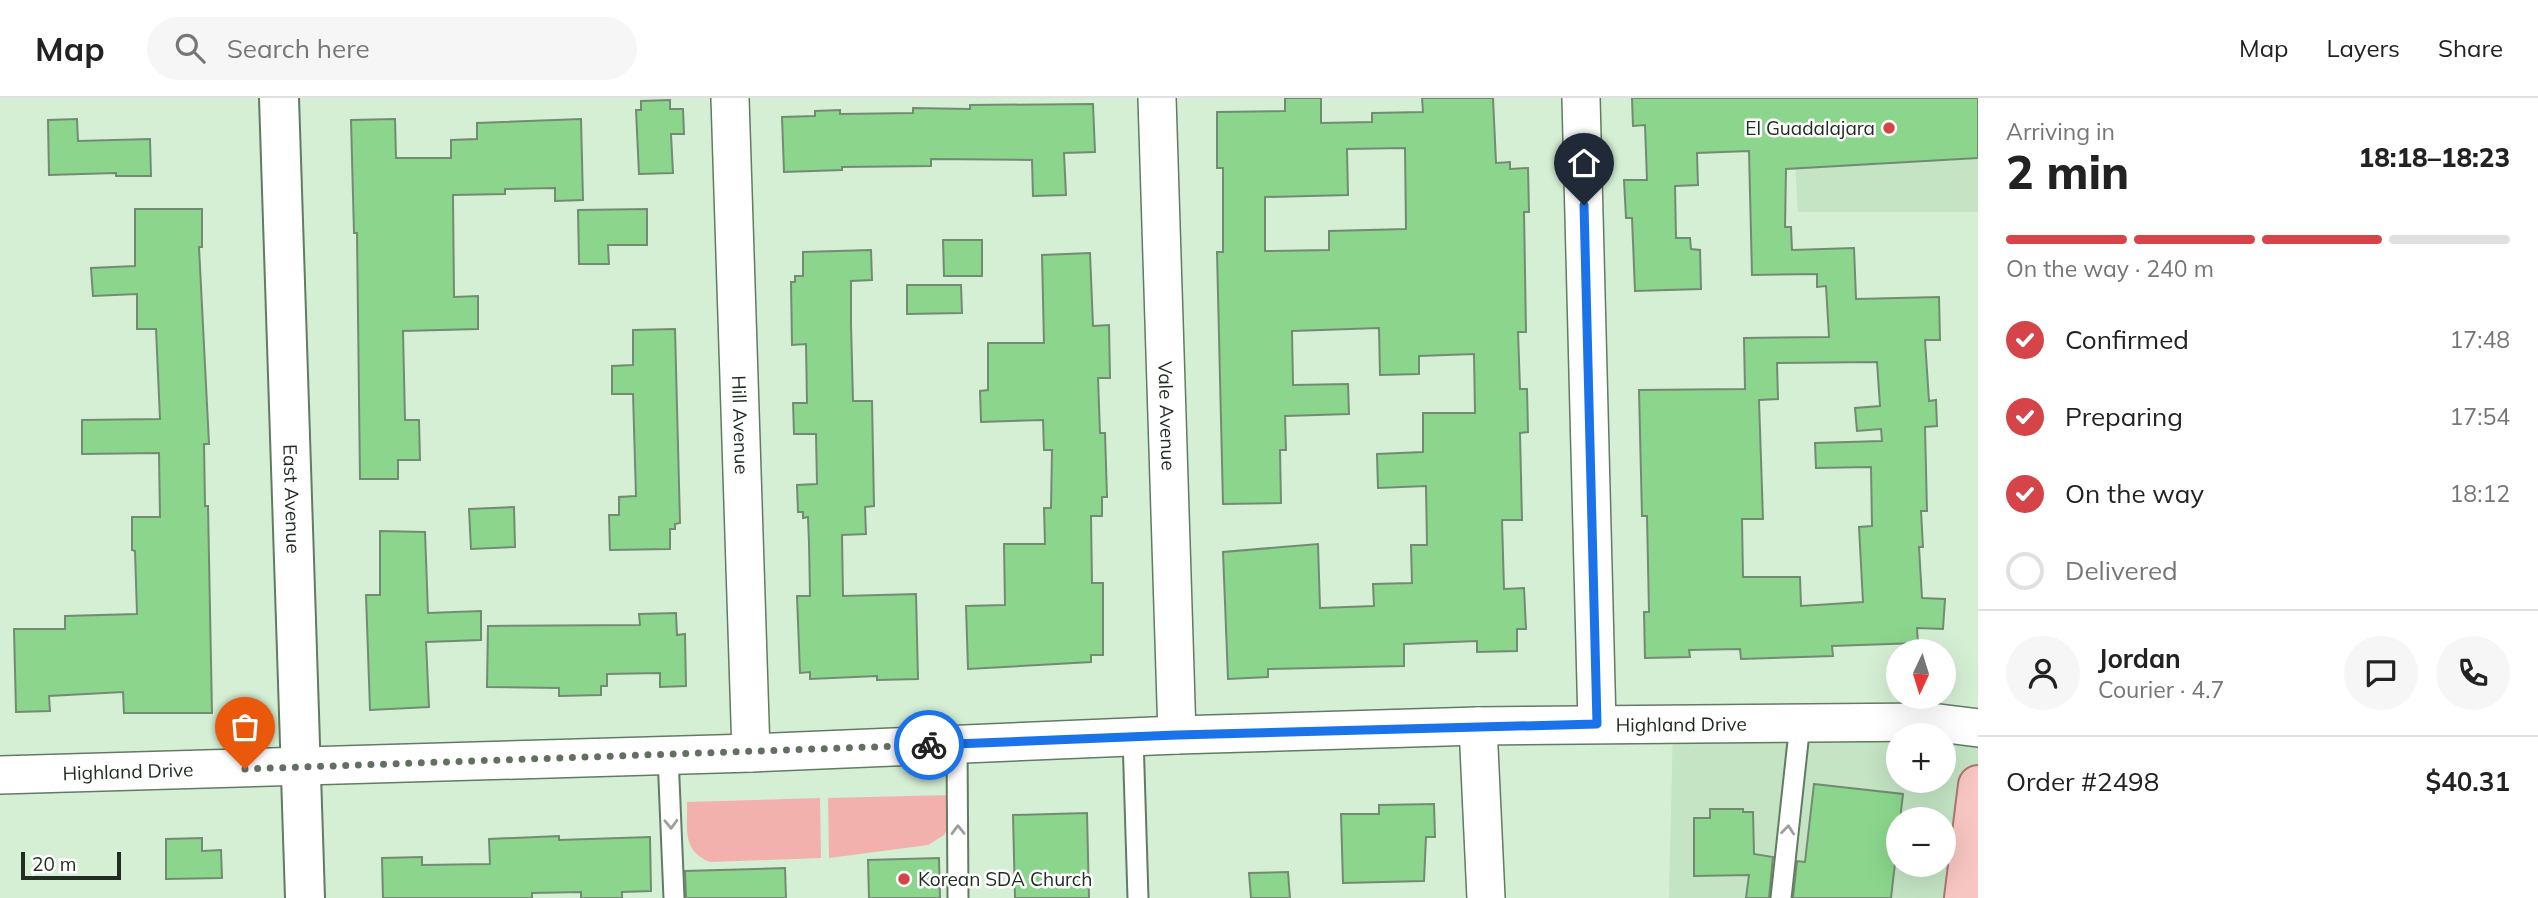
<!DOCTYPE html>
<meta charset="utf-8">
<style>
:root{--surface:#fff;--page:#f6f6f6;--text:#222;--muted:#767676;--line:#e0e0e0;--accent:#d44449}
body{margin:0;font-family:Mulish,sans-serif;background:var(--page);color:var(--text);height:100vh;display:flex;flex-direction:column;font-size:26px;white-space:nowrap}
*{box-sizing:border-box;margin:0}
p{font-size:23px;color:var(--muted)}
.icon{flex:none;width:38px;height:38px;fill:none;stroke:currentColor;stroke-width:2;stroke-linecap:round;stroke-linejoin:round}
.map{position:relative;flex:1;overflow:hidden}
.sheet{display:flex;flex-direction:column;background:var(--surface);width:560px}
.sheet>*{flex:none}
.needle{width:46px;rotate:184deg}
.buttons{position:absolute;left:1886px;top:541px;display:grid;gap:14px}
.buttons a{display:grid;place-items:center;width:70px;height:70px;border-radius:50%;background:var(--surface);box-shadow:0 7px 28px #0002;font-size:35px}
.scale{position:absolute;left:21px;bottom:18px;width:100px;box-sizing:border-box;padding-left:7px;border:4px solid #232c23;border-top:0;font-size:19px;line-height:24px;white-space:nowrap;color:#232c23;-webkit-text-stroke:5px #fff;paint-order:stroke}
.pin{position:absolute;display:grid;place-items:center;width:60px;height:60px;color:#fff;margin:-72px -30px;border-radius:50% 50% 50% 0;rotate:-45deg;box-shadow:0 0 7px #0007}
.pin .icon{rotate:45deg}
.courier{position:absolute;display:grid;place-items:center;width:70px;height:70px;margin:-35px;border:5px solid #1a73e8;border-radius:50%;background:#fff;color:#222;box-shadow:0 2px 9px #0007}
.headline em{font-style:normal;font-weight:800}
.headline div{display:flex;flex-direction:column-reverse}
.headline{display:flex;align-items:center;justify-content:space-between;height:119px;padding:0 28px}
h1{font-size:46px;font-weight:800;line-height:52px}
.bar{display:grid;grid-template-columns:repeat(4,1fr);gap:10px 7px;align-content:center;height:84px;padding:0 28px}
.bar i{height:9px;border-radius:5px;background:var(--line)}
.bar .current{background:var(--accent)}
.bar p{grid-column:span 4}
.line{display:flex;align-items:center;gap:18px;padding:0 28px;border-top:2px solid var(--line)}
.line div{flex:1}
.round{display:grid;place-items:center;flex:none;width:74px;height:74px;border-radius:37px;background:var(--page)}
ol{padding:0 28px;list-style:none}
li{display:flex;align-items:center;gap:21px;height:77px}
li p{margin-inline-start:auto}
li .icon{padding:7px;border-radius:50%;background:var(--accent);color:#fff;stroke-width:4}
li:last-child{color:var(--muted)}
li i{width:38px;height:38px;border:4px solid var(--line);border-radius:50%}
header{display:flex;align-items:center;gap:42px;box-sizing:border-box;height:98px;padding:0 35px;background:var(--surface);border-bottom:2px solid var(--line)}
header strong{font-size:33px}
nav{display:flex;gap:38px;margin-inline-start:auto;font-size:24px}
.search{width:490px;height:63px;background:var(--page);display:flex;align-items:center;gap:18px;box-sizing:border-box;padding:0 24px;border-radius:38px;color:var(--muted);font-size:26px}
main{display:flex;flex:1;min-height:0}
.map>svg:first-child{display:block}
</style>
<header>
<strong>Map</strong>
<div class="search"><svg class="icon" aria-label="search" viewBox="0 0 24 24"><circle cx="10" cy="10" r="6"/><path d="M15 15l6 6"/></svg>Search here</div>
<nav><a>Map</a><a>Layers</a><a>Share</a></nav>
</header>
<main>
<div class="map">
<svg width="1978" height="800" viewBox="0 0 1978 800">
<rect width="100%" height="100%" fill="#d5efd4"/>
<g fill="#c4e4c4" fill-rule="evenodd">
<polygon points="1791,0 1978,0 1978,114 1798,114"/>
<path d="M1673 626 1978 630V687L1964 800H1669ZM1899 637H1944V682H1899ZM1899 721H1944V766H1899Z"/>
</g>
<g fill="#f2b1ad">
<polygon points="950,697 950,727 944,737 928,747 829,760 828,700"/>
<path d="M820 700 821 760 710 764C681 752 688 731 687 704Z"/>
</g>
<g fill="#8bd68c" stroke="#748b73" stroke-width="2" fill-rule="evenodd">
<path d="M1285 0H1321V25L1372 24V15L1423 14 1422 0H1493L1496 65 1510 64V71L1528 70 1529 114H1524L1526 234H1518L1520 291H1527L1528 334 1520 335 1522 422H1502L1504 491 1524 490 1526 531H1517V553L1477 554V543L1404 546V568L1268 571V579L1228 581 1223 454 1318 446 1320 510 1374 508 1373 486 1412 485 1411 447H1427L1426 388 1378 390 1377 356 1423 354V315H1475L1474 256 1419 258V276L1380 277 1379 230 1292 233 1293 287 1348 286 1349 316 1285 318 1286 352H1280L1281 405 1223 406 1217 154H1223V70H1217V14L1285 13ZM1405 50 1406 131 1329 133V152L1265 153V99L1348 97 1347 51Z"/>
<path d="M1632 0H1978V60L1786 71 1785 129H1791L1792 152 1854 150 1856 201 1939 199 1940 242H1925L1929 303 1936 302 1937 328 1925 329 1927 413H1921L1923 449H1919L1922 500 1945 501 1943 531 1917 530 1918 545 1832 548 1833 558 1741 561 1740 551 1689 552 1690 559 1645 560 1644 514H1649L1647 418H1642L1639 292 1745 291 1744 240 1829 239 1826 188 1817 189V176L1752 177 1749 53 1697 55 1698 87 1675 88 1676 140H1690L1691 151 1700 152 1701 191 1635 193 1632 120H1626L1624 82H1647L1645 27 1633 28ZM1877 264 1880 308 1855 310 1857 333 1881 331 1882 343 1815 345 1816 370 1871 369 1872 428 1859 429 1863 504 1801 508 1800 479H1743L1742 421H1763L1759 302 1778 301 1777 265Z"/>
<polygon points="670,2 670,11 683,11 684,36 671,36 673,75 639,76 636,12 641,12 641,3"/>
<polygon points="1093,6 1095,54 1064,55 1066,97 1033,98 1032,62 931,61 931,68 842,69 842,72 784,74 782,19 815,18 815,13 840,12 840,16 913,15 913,10 970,11 970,7"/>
<polygon points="77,21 78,43 150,41 151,78 116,78 116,75 49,77 48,22"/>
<polygon points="395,21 396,60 451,60 451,42 477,41 477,25 581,21 583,102 555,103 555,90 505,91 505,96 453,97 454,199 478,198 478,231 403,233 405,322 419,322 420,362 398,362 398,381 360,381 357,135 354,135 351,22"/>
<polygon points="135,111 202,111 202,149 199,149 209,346 204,346 205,408 208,408 212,615 124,615 123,594 49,598 50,613 16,614 14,531 65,531 65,518 137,516 135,453 132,452 132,419 160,419 159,355 82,356 82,322 160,321 156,231 137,231 137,196 93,198 91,170 135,168"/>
<polygon points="647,111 647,147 608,147 609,166 579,166 578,112"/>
<polygon points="943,142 982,142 982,178 944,178"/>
<polygon points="871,152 872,182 851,183 851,226 853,303 872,303 874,408 865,409 866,436 842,437 843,498 916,496 918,581 877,582 877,578 810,581 810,574 800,575 797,498 810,498 809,445 808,419 803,420 803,414 798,414 797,387 817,386 816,336 794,336 793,305 807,305 806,246 792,247 791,184 795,184 795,178 803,178 803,154"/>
<polygon points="1090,155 1093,228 1109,227 1110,280 1098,280 1100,335 1105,335 1107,399 1102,399 1102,418 1091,418 1092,485 1103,485 1103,557 1091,557 1091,564 968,571 966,508 1005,507 1004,446 1045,446 1044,410 1051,410 1052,352 1044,352 1043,322 981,324 980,293 988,292 988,245 1044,245 1042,157"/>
<polygon points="907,187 961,187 962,215 907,216"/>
<polygon points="675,231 680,425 675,426 675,431 670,431 670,451 610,452 609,417 619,417 619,399 636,398 633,296 612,296 612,268 633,267 633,232"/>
<polygon points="514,409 515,449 471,451 469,411"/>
<polygon points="380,433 425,434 428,515 481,513 481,542 426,544 429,609 370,612 366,497 380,497"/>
<polygon points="676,515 677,537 685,536 686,588 660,589 660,575 607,576 607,588 601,588 601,597 559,598 559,590 487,589 488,528 640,527 639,516"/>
<polygon points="1814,686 1903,696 1891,800 1793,800 1797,763 1805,764"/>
<polygon points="1434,706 1435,739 1426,739 1424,783 1343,785 1341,716 1379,716 1379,707"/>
<polygon points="1710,711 1743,711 1743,714 1753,714 1754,756 1773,759 1769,800 1746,800 1749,777 1694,778 1694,720 1710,720"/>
<polygon points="1087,715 1089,800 1015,800 1013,717"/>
<polygon points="559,738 559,742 650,739 651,793 622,794 622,800 581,800 581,794 532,795 532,800 383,800 382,760 422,759 422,767 490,766 489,741"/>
<polygon points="202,740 202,753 221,752 222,780 166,781 166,741"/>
<polygon points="939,760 940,800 869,800 868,762"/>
<polygon points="785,770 786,800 686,800 685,773"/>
<polygon points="1288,774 1290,800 1251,800 1249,775"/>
</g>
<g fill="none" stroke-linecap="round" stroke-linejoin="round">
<g stroke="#637a63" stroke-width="23">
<g id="service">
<polyline points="1133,639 1138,800"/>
<polyline points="957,646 958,800"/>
<polyline points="668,658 674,800"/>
<polyline points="1781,800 1800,625"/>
</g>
</g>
<g stroke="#637a63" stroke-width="40">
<g id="minor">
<path id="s1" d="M730 0 751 655"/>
<path id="s2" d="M1157 0 1177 637"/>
<polyline points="1581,0 1597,626"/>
<polyline points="1478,628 1486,800"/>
<path id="s3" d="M0 677 751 655 1177 637 1478 628 1931 624 1978 630"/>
</g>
</g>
<g stroke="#637a63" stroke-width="42">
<g id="tertiary">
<path id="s4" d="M279 0 305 800"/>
</g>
</g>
<g stroke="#aa7670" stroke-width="42">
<polyline id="primary" points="1964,800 1978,687"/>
</g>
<use href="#service" stroke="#fff" stroke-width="19"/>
<use href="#minor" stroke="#fff" stroke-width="37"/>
<use href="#tertiary" stroke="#fff" stroke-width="38"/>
<use href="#primary" stroke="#f7c5c2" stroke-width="38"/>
</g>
<defs><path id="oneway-chevron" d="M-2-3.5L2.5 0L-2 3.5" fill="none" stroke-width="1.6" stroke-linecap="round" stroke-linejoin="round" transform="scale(1.75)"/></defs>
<g stroke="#9ca09c">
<use href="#oneway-chevron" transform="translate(671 726) rotate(88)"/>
<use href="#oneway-chevron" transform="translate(958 732) rotate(-91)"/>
<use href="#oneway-chevron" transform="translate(1788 732) rotate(-84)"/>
</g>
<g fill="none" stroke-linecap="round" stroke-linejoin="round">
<polyline stroke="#617061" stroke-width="7" stroke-dasharray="0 12.6" points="245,671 929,647"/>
<polyline stroke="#1a73e8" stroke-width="9" points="929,647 1177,637 1597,626 1584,107"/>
</g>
<g fill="#d44449" stroke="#fff" stroke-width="2.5">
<circle cx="1889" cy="30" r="7"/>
<circle cx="904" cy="781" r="7"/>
</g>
<g text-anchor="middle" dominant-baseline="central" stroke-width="5" stroke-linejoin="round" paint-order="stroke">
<g font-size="19" fill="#232c23" stroke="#fff" text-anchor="end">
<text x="1875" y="30">El Guadalajara</text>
<text x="918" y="781" text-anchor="start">Korean SDA Church</text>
</g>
<g font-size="19" fill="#232c23" stroke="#fff">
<text stroke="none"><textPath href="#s2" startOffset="318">Vale Avenue</textPath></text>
<text stroke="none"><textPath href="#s1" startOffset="327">Hill Avenue</textPath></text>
<text stroke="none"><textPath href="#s4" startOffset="401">East Avenue</textPath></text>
<text stroke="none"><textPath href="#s3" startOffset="1682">Highland Drive</textPath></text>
<text stroke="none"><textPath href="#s3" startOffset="128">Highland Drive</textPath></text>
</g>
</g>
</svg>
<div class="buttons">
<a><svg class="needle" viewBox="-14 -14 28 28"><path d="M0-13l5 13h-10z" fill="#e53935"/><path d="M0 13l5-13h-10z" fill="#767676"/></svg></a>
<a>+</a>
<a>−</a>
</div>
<div class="scale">20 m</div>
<div class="pin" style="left:245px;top:671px;background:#ea580c"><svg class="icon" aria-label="bag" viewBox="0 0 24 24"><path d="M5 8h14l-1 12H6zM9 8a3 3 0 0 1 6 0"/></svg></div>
<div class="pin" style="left:1584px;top:107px;background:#1f2937"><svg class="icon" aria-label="home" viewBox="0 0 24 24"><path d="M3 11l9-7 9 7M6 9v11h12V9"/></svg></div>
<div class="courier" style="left:929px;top:647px"><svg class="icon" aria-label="bike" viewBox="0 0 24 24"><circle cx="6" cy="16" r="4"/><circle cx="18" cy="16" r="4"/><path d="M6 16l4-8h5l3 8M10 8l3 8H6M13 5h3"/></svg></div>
</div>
<section class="sheet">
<div class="headline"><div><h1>2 min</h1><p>Arriving in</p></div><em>18:18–18:23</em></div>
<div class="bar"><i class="current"></i><i class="current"></i><i class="current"></i><i></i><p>On the way · 240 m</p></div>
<ol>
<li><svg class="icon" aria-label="check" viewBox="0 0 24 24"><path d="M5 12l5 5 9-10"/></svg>Confirmed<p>17:48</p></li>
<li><svg class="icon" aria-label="check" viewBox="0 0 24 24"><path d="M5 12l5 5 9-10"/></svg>Preparing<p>17:54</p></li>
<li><svg class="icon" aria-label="check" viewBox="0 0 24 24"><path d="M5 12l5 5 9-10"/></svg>On the way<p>18:12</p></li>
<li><i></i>Delivered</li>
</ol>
<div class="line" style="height:126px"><a class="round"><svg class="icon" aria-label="person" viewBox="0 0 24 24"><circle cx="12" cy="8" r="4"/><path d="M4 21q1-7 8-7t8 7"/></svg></a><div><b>Jordan</b><p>Courier · 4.7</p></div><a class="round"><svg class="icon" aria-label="chat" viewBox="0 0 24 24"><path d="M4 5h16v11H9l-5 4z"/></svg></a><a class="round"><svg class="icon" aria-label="phone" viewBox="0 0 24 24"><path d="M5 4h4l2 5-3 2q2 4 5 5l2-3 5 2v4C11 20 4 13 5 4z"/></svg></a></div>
<div class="line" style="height:91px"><div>Order #2498</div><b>$40.31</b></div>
</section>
</main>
